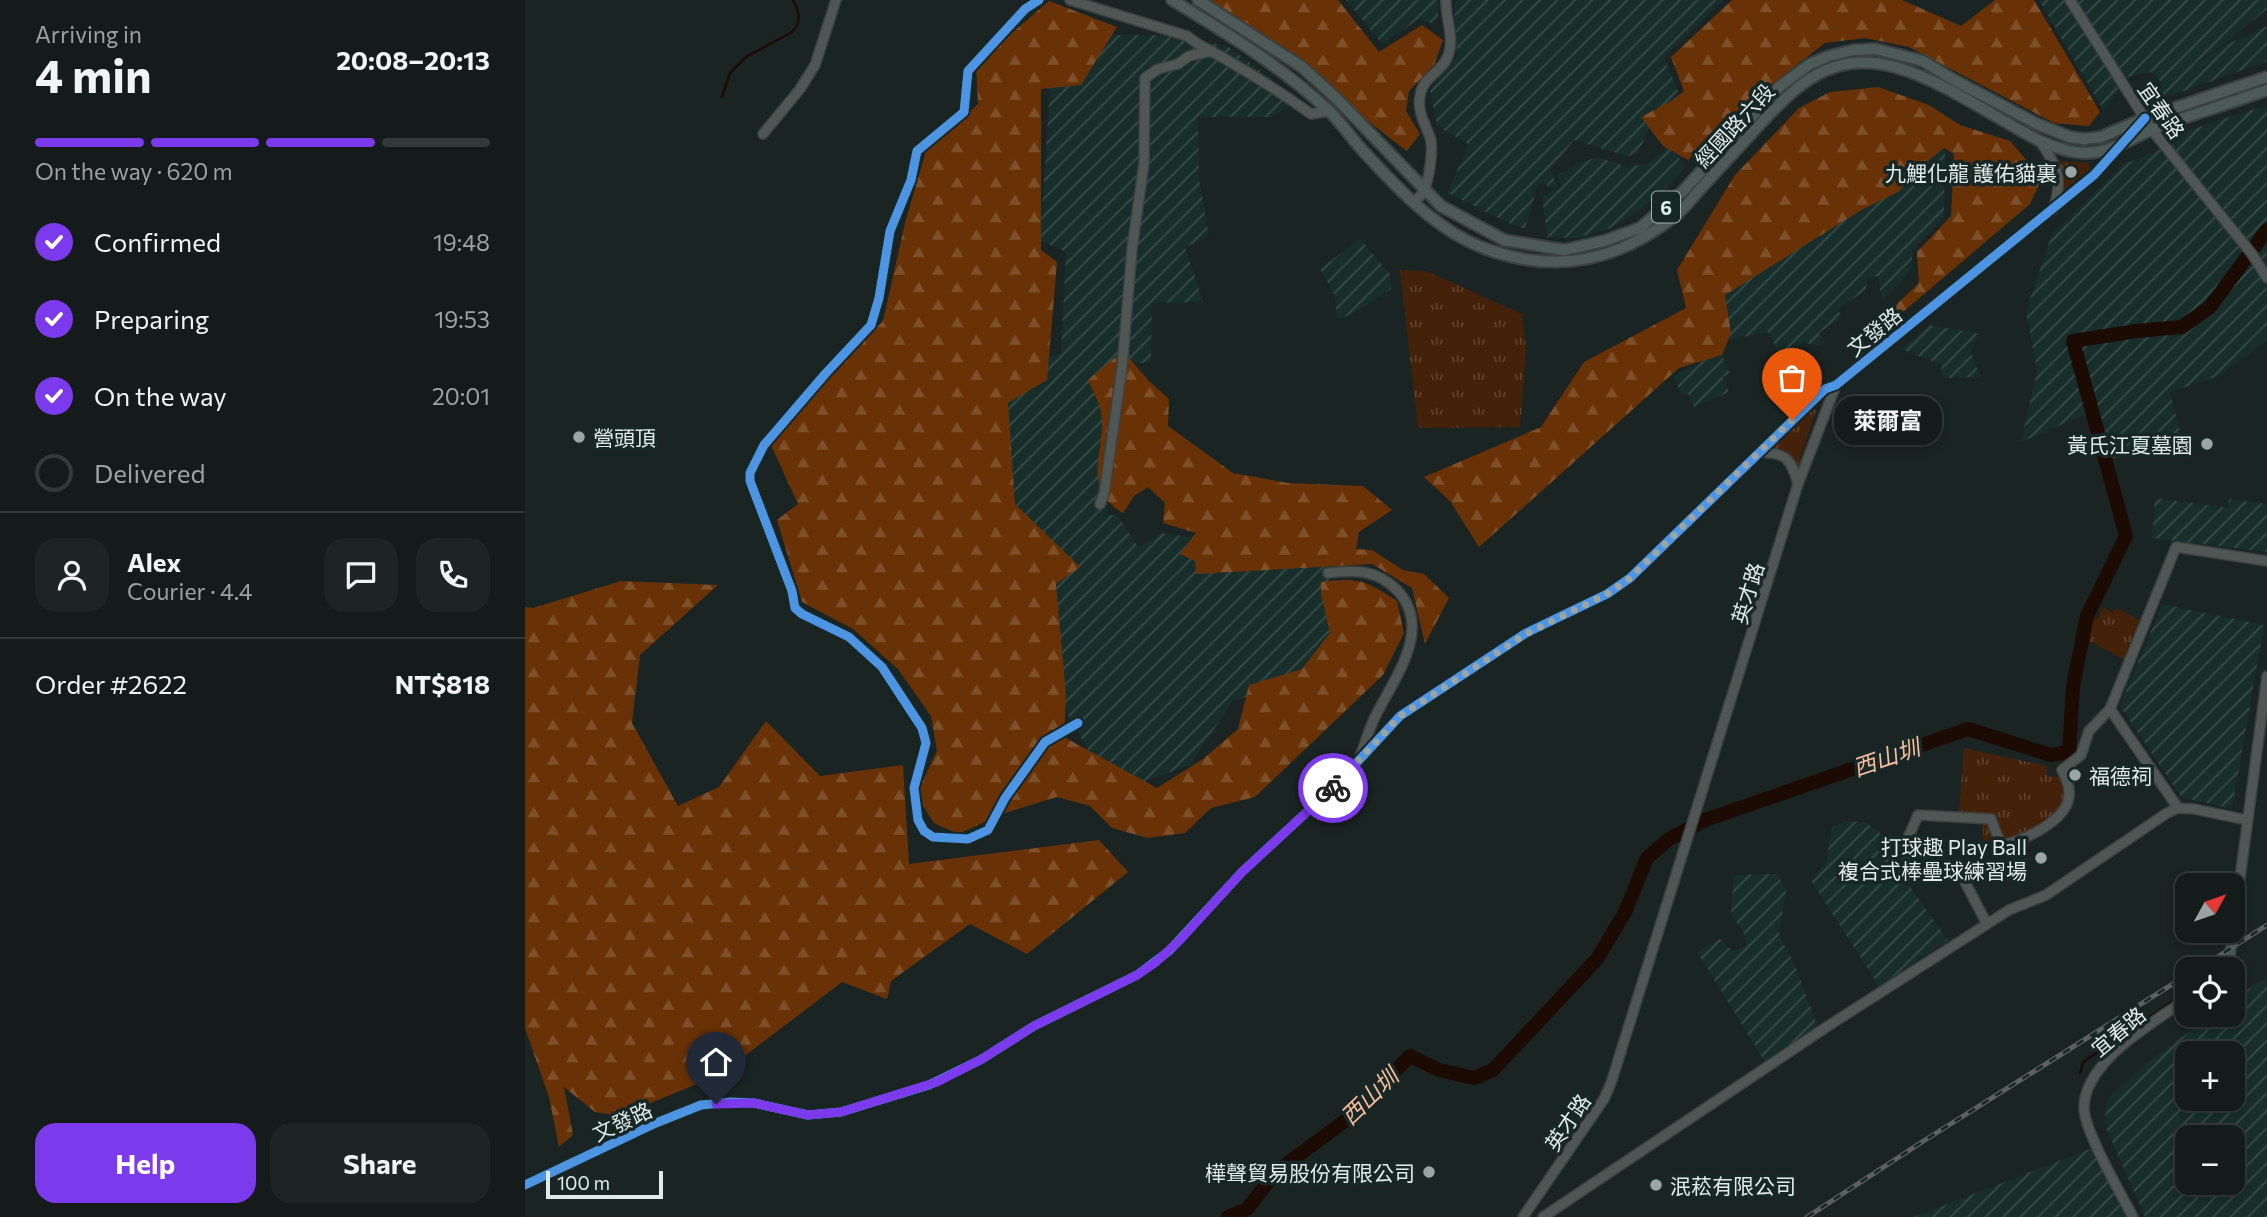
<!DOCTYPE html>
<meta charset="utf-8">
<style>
:root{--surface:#141b1a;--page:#1d2423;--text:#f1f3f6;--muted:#9da1a2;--line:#333939;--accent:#7c3aed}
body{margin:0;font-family:Commissioner,"Noto Sans TC",sans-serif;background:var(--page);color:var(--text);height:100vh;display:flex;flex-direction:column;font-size:26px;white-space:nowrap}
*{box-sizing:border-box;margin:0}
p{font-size:23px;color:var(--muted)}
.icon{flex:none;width:38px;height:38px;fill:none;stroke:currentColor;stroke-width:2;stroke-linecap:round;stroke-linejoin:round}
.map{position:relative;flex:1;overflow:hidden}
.side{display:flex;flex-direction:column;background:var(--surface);width:525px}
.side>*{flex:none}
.needle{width:46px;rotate:50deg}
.fabs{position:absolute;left:1650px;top:873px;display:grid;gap:14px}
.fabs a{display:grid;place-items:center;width:70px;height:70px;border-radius:14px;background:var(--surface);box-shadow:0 4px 10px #0003,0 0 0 2px var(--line);font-size:35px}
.scale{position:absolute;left:21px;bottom:18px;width:117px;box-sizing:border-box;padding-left:7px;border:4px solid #e0ebe9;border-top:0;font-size:19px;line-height:24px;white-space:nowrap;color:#e0ebe9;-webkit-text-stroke:5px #172725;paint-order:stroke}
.pin{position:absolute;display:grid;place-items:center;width:60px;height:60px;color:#fff;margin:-72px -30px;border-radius:50% 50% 50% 0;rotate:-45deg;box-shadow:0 0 7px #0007}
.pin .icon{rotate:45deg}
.courier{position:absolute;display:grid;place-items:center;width:70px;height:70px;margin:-35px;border:5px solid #7c3aed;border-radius:50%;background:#fff;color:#222;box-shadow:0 2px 9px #0007}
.bubble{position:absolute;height:49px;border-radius:21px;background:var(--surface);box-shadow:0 4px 10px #0003,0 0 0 2px var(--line);font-size:23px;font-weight:700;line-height:49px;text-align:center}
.headline em{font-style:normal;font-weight:700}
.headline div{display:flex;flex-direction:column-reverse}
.headline{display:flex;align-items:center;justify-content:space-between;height:119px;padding:0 35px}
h1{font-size:46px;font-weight:700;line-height:52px}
.bar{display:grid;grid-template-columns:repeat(4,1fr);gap:10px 7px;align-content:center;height:84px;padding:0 35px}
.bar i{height:9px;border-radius:5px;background:var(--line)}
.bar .active{background:var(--accent)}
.bar p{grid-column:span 4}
.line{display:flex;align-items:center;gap:18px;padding:0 35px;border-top:2px solid var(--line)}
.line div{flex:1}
.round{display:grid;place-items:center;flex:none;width:74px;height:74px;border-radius:21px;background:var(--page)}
ol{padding:0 35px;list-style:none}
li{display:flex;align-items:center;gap:21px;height:77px}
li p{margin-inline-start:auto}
li .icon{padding:7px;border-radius:50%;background:var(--accent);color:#fff;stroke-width:4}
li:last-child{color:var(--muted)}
li i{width:38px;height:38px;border:4px solid var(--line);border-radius:50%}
.button{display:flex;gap:14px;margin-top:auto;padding:14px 35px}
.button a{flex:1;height:80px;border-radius:21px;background:var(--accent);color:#fff;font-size:28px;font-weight:700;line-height:80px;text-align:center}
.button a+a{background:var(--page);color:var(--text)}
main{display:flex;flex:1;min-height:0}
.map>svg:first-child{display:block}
</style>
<main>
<section class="side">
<div class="headline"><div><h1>4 min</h1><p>Arriving in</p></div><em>20:08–20:13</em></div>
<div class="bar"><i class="active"></i><i class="active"></i><i class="active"></i><i></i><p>On the way · 620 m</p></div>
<ol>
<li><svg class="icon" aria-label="check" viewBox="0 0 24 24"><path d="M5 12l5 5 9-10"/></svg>Confirmed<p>19:48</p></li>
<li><svg class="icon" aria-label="check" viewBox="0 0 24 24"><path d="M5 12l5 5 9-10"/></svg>Preparing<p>19:53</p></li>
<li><svg class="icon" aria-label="check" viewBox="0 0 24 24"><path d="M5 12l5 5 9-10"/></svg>On the way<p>20:01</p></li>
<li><i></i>Delivered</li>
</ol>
<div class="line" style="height:126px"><a class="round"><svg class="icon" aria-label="person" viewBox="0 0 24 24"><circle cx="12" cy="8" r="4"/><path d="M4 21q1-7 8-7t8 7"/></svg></a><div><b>Alex</b><p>Courier · 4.4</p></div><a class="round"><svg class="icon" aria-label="chat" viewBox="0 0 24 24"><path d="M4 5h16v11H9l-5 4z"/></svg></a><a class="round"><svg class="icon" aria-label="phone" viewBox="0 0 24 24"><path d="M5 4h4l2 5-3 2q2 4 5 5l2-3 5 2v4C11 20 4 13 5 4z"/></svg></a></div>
<div class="line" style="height:91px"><div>Order #2622</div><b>NT$818</b></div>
<div class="button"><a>Help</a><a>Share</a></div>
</section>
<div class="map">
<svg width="1742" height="1217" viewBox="0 0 1742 1217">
<defs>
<pattern id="industrial-furrows" width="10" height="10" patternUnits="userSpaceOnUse" patternTransform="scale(1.75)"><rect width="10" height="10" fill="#172e2b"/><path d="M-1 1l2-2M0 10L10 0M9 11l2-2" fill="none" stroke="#384c4a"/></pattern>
<pattern id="grass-tufts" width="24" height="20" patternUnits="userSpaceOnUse" patternTransform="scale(1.75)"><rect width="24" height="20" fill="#442109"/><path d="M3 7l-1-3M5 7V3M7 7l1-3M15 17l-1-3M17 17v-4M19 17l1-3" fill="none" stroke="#5f412d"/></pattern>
<pattern id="forest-firs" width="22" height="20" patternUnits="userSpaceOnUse" patternTransform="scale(1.75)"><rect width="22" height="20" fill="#693206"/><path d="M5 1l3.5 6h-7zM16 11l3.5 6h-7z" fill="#7e502a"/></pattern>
</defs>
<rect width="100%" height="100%" fill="#1a2422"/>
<g fill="url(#industrial-furrows)" fill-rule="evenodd">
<polygon points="821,0 913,0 913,19 909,24 894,19 857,44"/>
<polygon points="933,0 1199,0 1139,57 1158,105 1126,123 1113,154 1101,156 1049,140 1025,170 1033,186 1025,189 1021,184 1013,184 1000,229 986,224 923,193 943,144 912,126 905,90 932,56 929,5"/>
<polygon points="1514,0 1742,0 1742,9 1703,41 1666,66 1703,44 1742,26 1742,61 1642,97 1632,95 1638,84 1626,72 1602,77 1579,111"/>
<polygon points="579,35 655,35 704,47 773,99 747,117 673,117 674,178 684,237 660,247 678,302 627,303 626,363 585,363 588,436 581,514 593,516 613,547 637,533 800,557 814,641 775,681 708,701 665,765 615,783 570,762 538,707 477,505 470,383 536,352 541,252 515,240 526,73"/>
<polygon points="1742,105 1742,340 1694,376 1645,392 1657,440 1583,460 1572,414 1557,416 1496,442 1512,371 1501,311 1527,234 1599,164 1649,144 1655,133"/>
<polygon points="1420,145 1419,217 1388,248 1386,271 1357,301 1353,276 1342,278 1341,290 1313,309 1317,317 1294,333 1299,342 1294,346 1276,342 1270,356 1254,352 1243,332 1199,341 1195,294"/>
<polygon points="1144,147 1161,167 1138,191 1106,216 1087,228 1051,238 1022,237 1017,196 1036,187 1033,175 1057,162 1073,157 1102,167 1123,163"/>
<polygon points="835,239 865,274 866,289 830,313 812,319 810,295 795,269"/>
<polygon points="1405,325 1454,334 1446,352 1455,377 1421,378 1416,374 1417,365 1376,349"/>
<polygon points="1196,352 1205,374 1198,377 1204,392 1169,407 1163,394 1156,395 1149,376"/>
<polygon points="1630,498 1703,508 1704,499 1742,504 1742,552 1627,538"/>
<polygon points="1637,604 1739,625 1707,809 1656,797 1595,706"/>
<polygon points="1320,821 1339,822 1351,829 1371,850 1373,870 1423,940 1354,986 1286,881 1301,862 1307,828"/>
<polygon points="1252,874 1261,890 1254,935 1269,963 1293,1027 1240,1062 1172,952 1195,939 1204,948 1211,951 1221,945 1220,935 1206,914 1209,875"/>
<path d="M1742 976V1217H1620L1579 1123 1583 1098 1629 1057 1688 1015H1708V1000ZM1662 1054H1708V1099H1662ZM1662 1138H1708V1183H1662Z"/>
<polygon points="1568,1148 1600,1217 1389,1217"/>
</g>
<g fill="url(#grass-tufts)">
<polygon points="1532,161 1563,163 1565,166 1564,170 1535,193 1536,175"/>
<polygon points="875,270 901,271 997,314 1001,349 995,427 893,428"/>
<path d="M1287 409 1291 410 1272 468C1267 455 1259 451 1245 449V446Z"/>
<polygon points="1578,607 1588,613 1591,608 1618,622 1602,661 1560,639 1569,619 1572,620"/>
<path d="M1439 748 1522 766V776L1536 777C1539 783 1542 791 1541 798 1539 814 1506 834 1491 838 1481 840 1469 840 1458 841V816L1434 813Z"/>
</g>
<g fill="url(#forest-firs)">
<polygon points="684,0 813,0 854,52 897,25 918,40 909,65 884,91 881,111 895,134 882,151"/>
<polygon points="1207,0 1377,0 1436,26 1470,0 1509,0 1575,112 1564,126 1529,123 1384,47 1340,38 1300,43 1206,116 1163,160 1138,146 1116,117 1148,100 1159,91 1146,57"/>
<path d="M524 1 592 27 556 85 516 89V250L532 262 522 380 483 403 490 504 555 567 531 584 541 694 539 737 632 788 678 759 713 729 724 685 777 669 805 633 796 594V582C833 577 841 580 872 601L879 633 858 675 730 797 686 808 660 833 623 838 587 828 565 806 532 797 480 813 433 834 409 823 391 795 412 751 406 716 373 669 328 629 277 602 252 520 273 504 246 445 287 394 358 321 380 223 401 151 453 104 451 64Z"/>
<polygon points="1353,87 1404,105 1435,125 1485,141 1517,178 1505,204 1378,312 1371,314 1369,311 1372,304 1394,283 1392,252 1426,216 1429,154 1419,148 1404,160 1373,192 1338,209 1200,295 1206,333 1197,355 1154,368 954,547 925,501 899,477 1016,427 1059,362 1161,308 1152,270 1210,175 1274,108 1305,92"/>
<path d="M598 351 624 381 644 399 643 426 708 473 763 483 838 486 867 510 834 532 831 549 847 550 878 570 899 574 924 598 900 644 887 588 847 564 671 574 670 561 655 554 671 533 638 523 640 503 623 487 609 496 598 513C553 487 583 448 576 412 574 401 567 390 563 380Z"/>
<polygon points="96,581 193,585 115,655 107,723 153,806 194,787 241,721 295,776 378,765 384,864 574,840 603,872 502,954 445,924 366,981 362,999 317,982 196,1074 94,1116 70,1112 39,1087 48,1135 34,1147 24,1097 0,1028 0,607 8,608"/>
</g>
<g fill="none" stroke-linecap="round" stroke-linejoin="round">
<g stroke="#1c0b03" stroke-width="2.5">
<path d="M197 97 205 73 221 57 267 32C277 22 274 11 268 0"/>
<polyline points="1555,1073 1558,1062 1662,992"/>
</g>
<polyline stroke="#1c0b03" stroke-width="14" points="703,1217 722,1209 751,1172 825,1117 885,1056 914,1070 949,1078 968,1070 1072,959 1100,912 1122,858 1144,839 1180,820 1443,729 1526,755 1544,752 1548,686 1562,616 1601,536 1548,341 1611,331 1657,327 1685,307 1742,230"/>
<g stroke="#3a413f" stroke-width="12">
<g id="minor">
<polyline points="514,0 500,9 443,71 439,112 392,151 386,180 365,231 354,298 346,325 301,373 239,445 225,473 225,481 267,591 270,608 277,614 324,637 357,667 397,728 401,743 389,788 393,820 399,831 408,837 443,839 463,830 480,798 520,742 553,723"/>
<path d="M545 0 662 36C675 47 691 53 705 62 733 78 760 95 786 114L805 111"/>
<polyline points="1545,0 1627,130 1727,254 1742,278"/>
<polyline points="238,134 275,89 290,65 311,0"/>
<path d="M1515 141C1532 167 1539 178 1528 210"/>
<path d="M889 203C892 199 897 195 899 190 904 179 909 149 905 137 900 124 892 111 895 96 898 76 915 74 922 58 931 39 920 19 921 0"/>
<path d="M1234 452C1261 453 1266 458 1273 484"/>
<polyline points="575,504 579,494 597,368 607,249 619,163 620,78 633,69 653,64 664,56 687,51"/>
<path d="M803 573C830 570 851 569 872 590 909 629 869 678 850 717 844 729 840 744 835 757"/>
<polyline points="1585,709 1653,808"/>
<path d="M1462 924 1441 884 1438 872 1385 869 1379 847 1393 815 1466 819 1476 845C1499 841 1547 819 1544 791 1544 784 1540 776 1537 770L1556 755 1564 731 1585 709 1651 547 1742 561"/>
<polyline points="1708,930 1742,676"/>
<polyline points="1698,970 1705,956 1708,931"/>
<polyline points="0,1185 131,1123 176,1105 206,1102 229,1103 283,1115 316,1112 404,1085 457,1059 509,1026 612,975 644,951 717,872 812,784 875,716 1001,633 1082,594 1105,578 1300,389 1311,385 1569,175 1619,120"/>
<polyline points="998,1217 1079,1099 1086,1083 1273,484 1311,385"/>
<polyline points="1018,1217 1300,1028 1484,910 1521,895 1642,813 1653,808 1669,809 1722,820"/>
<path d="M1608 1217C1596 1194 1560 1132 1559 1109 1558 1062 1629 1022 1662 999"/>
</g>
</g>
<g stroke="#3a413f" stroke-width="14">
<g id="major">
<path d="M647 0C702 33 755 66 802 109 816 122 827 139 840 153 874 190 914 233 964 250 1033 274 1094 261 1151 215 1162 206 1170 194 1180 184 1199 163 1218 143 1237 122 1267 89 1300 58 1348 63 1400 67 1467 117 1515 141 1530 147 1545 153 1562 153 1590 152 1613 134 1638 125 1673 113 1708 102 1742 90"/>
<polyline points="673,0 777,67 811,98 916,206 979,240 1039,250 1079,241 1115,228 1158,191 1254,87 1285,64 1304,56 1329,50 1351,49 1398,61 1429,80 1512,124 1545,137 1559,139 1576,137 1620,118 1742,77"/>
</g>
</g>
<use href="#minor" stroke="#4f5654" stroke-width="9"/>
<use href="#major" stroke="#4e5a58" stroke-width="10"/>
<g stroke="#5b6160" stroke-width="5">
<g id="rail">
<polyline points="1672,970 1742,925"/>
<polyline points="1282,1217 1397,1142 1662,975"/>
</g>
</g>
<use href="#rail" stroke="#172725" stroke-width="2.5" stroke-dasharray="8" stroke-linecap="butt"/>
<g stroke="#172725" stroke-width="13">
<g id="cycleway">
<polyline points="514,0 500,9 443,71 439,112 392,151 386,180 365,231 354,298 346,325 301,373 239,445 225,473 225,481 267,591 270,608 277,614 324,637 357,667 397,728 401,743 389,788 393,820 399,831 408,837 443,839 463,830 480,798 520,742 553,723"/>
<polyline points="0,1185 131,1123 176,1105 206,1102 229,1103 283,1115 316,1112 404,1085 457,1059 509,1026 612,975 644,951 717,872 812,784 875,716 1001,633 1082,594 1105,578 1300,389 1311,385 1569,175 1620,118"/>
</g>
</g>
<use href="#cycleway" stroke="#4d94e3" stroke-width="9"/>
</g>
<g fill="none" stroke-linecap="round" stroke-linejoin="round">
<polyline stroke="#9ba5a3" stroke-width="7" stroke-dasharray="0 12.6" points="808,788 875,716 1001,634 1082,594 1105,578 1267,420"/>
<polyline stroke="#7c3aed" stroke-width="9" points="191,1104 229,1103 283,1115 316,1112 412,1082 457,1059 509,1026 612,975 631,962 655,940 717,872 808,788"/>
</g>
<g fill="#9ba5a3" stroke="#172725" stroke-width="2.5">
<circle cx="1546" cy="172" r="7"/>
<circle cx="54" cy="437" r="7"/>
<circle cx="1682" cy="444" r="7"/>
<circle cx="1550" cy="775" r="7"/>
<circle cx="1516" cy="858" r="7"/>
<circle cx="904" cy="1172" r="7"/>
<circle cx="1131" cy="1185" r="7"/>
</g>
<g text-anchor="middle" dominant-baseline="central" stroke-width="7" stroke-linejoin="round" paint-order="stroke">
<rect fill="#172725" stroke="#a4b0ae" stroke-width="2" x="1127" y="191.5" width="28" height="31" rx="5"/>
<g font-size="19" font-weight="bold" fill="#e0ebe9">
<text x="1141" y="207">6</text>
</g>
<g font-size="21" fill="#e0ebe9" stroke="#172725">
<text transform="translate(1637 110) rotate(55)">宜春路</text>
<text transform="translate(1209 125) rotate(-47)">經國路六段</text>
<text transform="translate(1349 331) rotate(-39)">文發路</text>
<text transform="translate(1222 593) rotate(-73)">英才路</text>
<text transform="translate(1593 1031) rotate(-40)">宜春路</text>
<text transform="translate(97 1121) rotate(-25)">文發路</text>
<text transform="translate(1042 1122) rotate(-56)">英才路</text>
</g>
<g font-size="21" fill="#e0ebe9" stroke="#172725" text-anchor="end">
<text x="1532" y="172">九鯉化龍 護佑貓裏</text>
<text x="68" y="437" text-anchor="start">營頭頂</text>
<text x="1668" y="444">黃氏江夏墓園</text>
<text x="1564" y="775" text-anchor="start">福德祠</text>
<text x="1502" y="846">打球趣 Play Ball<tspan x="1502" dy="24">複合式棒壘球練習場</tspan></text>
<text x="890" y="1172">樺聲貿易股份有限公司</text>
<text x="1145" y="1185" text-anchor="start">泯菘有限公司</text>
</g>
<g font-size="23" font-style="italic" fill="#f7bc9b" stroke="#172725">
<text transform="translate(1361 757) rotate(-19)">西山圳</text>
<text transform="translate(844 1096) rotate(-44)">西山圳</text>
</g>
</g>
</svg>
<div class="fabs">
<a><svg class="needle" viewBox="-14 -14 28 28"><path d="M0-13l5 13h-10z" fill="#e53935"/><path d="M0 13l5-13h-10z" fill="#9da1a2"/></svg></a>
<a><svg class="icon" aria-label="locate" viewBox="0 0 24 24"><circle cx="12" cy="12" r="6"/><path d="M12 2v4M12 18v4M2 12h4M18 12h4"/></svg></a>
<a>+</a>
<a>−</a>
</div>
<div class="scale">100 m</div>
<div class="pin" style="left:1267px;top:420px;background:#ea580c"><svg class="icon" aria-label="bag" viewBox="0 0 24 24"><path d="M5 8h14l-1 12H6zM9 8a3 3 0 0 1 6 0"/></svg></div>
<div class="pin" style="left:191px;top:1104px;background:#1f2937"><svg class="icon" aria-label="home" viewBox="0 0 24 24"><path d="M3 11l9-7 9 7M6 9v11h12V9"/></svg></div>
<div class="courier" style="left:808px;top:788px"><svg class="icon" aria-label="bike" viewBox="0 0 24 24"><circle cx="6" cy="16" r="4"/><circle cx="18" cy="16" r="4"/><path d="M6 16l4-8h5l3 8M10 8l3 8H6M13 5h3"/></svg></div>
<div class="bubble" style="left:1309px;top:396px;width:108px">萊爾富</div>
</div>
</main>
